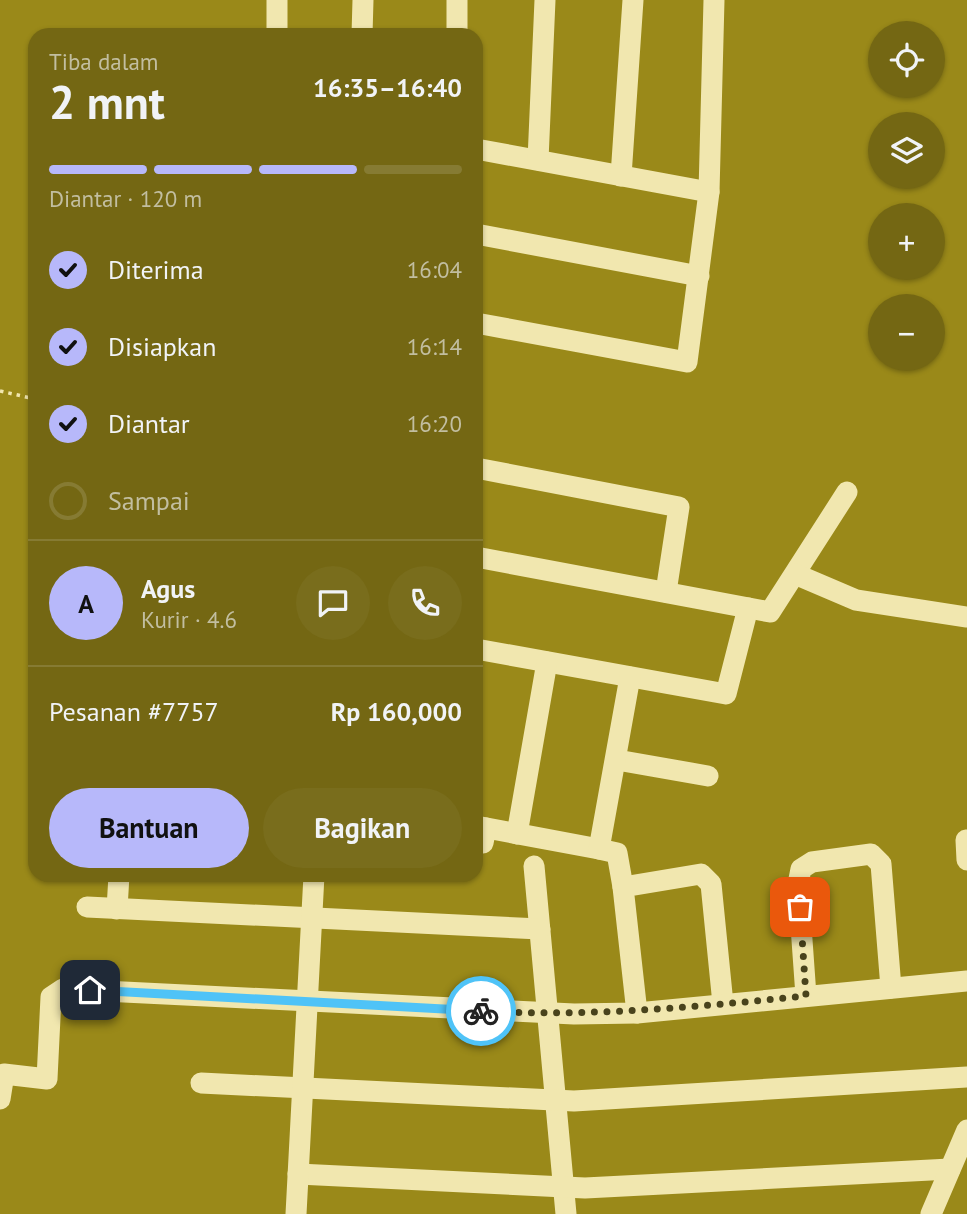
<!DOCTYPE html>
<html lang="id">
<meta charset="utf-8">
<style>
:root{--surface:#746713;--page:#796d1c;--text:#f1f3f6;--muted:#c2bea0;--line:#867b33;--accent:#b7b8fa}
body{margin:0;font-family:"PT Sans",sans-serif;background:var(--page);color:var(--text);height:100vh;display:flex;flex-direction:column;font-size:26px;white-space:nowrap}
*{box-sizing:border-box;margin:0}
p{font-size:23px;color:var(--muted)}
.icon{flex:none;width:38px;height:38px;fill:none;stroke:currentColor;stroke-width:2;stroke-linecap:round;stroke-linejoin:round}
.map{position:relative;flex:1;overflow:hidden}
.panel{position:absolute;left:28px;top:28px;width:455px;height:854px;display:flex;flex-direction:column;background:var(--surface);border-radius:21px;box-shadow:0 2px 5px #0004}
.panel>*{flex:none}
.buttons{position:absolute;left:868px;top:21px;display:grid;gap:14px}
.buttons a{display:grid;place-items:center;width:77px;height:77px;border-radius:50%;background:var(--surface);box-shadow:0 2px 5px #0004;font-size:35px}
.pin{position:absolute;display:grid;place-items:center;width:60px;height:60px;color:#fff;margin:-30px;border-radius:14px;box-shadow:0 4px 10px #0006}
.courier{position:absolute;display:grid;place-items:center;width:70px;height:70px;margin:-35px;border:5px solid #4fc3f7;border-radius:50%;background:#fff;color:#222;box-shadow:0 2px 9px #0007}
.summary em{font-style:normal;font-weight:800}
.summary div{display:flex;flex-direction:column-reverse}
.summary{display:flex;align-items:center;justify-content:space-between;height:119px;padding:0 21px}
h1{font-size:46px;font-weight:800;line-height:52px}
.bar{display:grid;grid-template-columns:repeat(4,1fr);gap:10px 7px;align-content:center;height:84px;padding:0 21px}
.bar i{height:9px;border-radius:5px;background:var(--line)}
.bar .on{background:var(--accent)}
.bar p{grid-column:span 4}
.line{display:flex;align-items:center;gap:18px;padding:0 21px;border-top:2px solid var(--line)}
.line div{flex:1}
.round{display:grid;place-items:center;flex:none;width:74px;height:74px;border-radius:37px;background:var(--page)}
ol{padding:0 21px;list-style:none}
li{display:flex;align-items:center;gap:21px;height:77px}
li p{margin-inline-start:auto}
li .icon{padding:7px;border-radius:50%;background:var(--accent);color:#111;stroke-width:4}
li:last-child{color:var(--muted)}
li i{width:38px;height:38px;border:4px solid var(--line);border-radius:50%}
.primary-button{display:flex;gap:14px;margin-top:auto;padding:14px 21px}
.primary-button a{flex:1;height:80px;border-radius:42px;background:var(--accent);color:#111;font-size:28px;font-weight:800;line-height:80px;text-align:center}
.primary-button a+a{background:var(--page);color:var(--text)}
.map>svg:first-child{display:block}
</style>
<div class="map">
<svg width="967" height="1214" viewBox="0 0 967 1214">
<rect width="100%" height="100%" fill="#9a8919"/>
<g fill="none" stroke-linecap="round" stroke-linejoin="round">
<polyline stroke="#f1e7af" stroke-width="3.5" stroke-dasharray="3.5 5" stroke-linecap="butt" points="0,391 35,399"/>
<g stroke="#f1e7af" stroke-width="21">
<polyline points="457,0 457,35"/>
<polyline points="277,35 277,0"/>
<polyline points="362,35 363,0"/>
<polyline points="476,149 709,192"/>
<polyline points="538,160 545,0"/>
<polyline points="621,176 633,0"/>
<polyline points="476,234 699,276"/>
<polyline points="476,323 687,362 709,192 714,0"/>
<polyline points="476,468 679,507 666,592"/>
<polyline points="476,557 770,612 847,492"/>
<polyline points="795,574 856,600 967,617"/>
<polyline points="476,649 726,694 748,608"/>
<polyline points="617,760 708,776"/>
<polyline points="476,826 599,849"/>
<polyline points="517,834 547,662"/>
<polyline points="966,840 967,860"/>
<polyline points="476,842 483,843 486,828"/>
<polyline points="534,866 566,1214"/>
<polyline points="623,887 617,853 599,849 630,677"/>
<polyline points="87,907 540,929"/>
<polyline points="117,909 119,875"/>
<polyline points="806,996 798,884 801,869 812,862 871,854 881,864 891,988"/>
<polyline points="637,1013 623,887 701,874 711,884 723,1004"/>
<polyline points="201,1083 574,1101 967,1077"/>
<polyline points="0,1099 4,1074 47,1079 51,997 63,989 574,1014 637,1013 967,981"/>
<polyline points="298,1174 585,1188 950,1169"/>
<polyline points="296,1214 314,875"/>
<polyline points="931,1214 967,1130"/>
</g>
</g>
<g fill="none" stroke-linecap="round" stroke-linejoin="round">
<path stroke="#49431c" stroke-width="7" stroke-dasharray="0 12.6" d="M481 1011C591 1017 697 1007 806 996L800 907"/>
<polyline stroke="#4fc3f7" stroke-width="9" points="90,990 481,1011"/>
</g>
</svg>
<div class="buttons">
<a><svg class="icon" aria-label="locate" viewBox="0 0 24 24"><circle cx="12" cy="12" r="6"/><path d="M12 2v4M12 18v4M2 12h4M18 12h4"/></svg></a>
<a><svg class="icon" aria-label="layers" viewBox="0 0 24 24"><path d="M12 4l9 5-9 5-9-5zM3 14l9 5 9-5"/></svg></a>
<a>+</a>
<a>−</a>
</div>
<div class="pin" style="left:800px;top:907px;background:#ea580c"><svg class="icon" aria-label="bag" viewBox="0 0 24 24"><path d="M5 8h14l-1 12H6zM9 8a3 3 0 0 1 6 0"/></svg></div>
<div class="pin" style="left:90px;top:990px;background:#1f2937"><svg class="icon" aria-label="home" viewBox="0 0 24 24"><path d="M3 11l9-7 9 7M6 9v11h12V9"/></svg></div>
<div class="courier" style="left:481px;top:1011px"><svg class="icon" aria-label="bike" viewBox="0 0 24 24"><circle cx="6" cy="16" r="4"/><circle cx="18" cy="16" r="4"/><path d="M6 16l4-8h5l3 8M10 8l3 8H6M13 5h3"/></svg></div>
<section class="panel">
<div class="summary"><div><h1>2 mnt</h1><p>Tiba dalam</p></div><em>16:35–16:40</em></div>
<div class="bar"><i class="on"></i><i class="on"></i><i class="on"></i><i></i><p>Diantar · 120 m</p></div>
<ol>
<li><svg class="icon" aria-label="check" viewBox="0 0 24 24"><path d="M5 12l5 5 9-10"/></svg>Diterima<p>16:04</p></li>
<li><svg class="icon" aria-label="check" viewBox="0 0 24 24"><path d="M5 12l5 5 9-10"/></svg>Disiapkan<p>16:14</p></li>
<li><svg class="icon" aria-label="check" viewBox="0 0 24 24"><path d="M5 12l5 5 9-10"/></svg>Diantar<p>16:20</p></li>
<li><i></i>Sampai</li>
</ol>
<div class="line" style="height:126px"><b class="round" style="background:var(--accent);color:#111">A</b><div><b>Agus</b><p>Kurir · 4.6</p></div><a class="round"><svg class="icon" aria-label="chat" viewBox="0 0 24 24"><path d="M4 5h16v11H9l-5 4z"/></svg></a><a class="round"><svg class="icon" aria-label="phone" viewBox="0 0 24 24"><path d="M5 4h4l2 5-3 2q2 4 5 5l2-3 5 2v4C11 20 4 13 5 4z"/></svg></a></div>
<div class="line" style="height:91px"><div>Pesanan #7757</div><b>Rp 160,000</b></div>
<div class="primary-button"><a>Bantuan</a><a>Bagikan</a></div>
</section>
</div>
